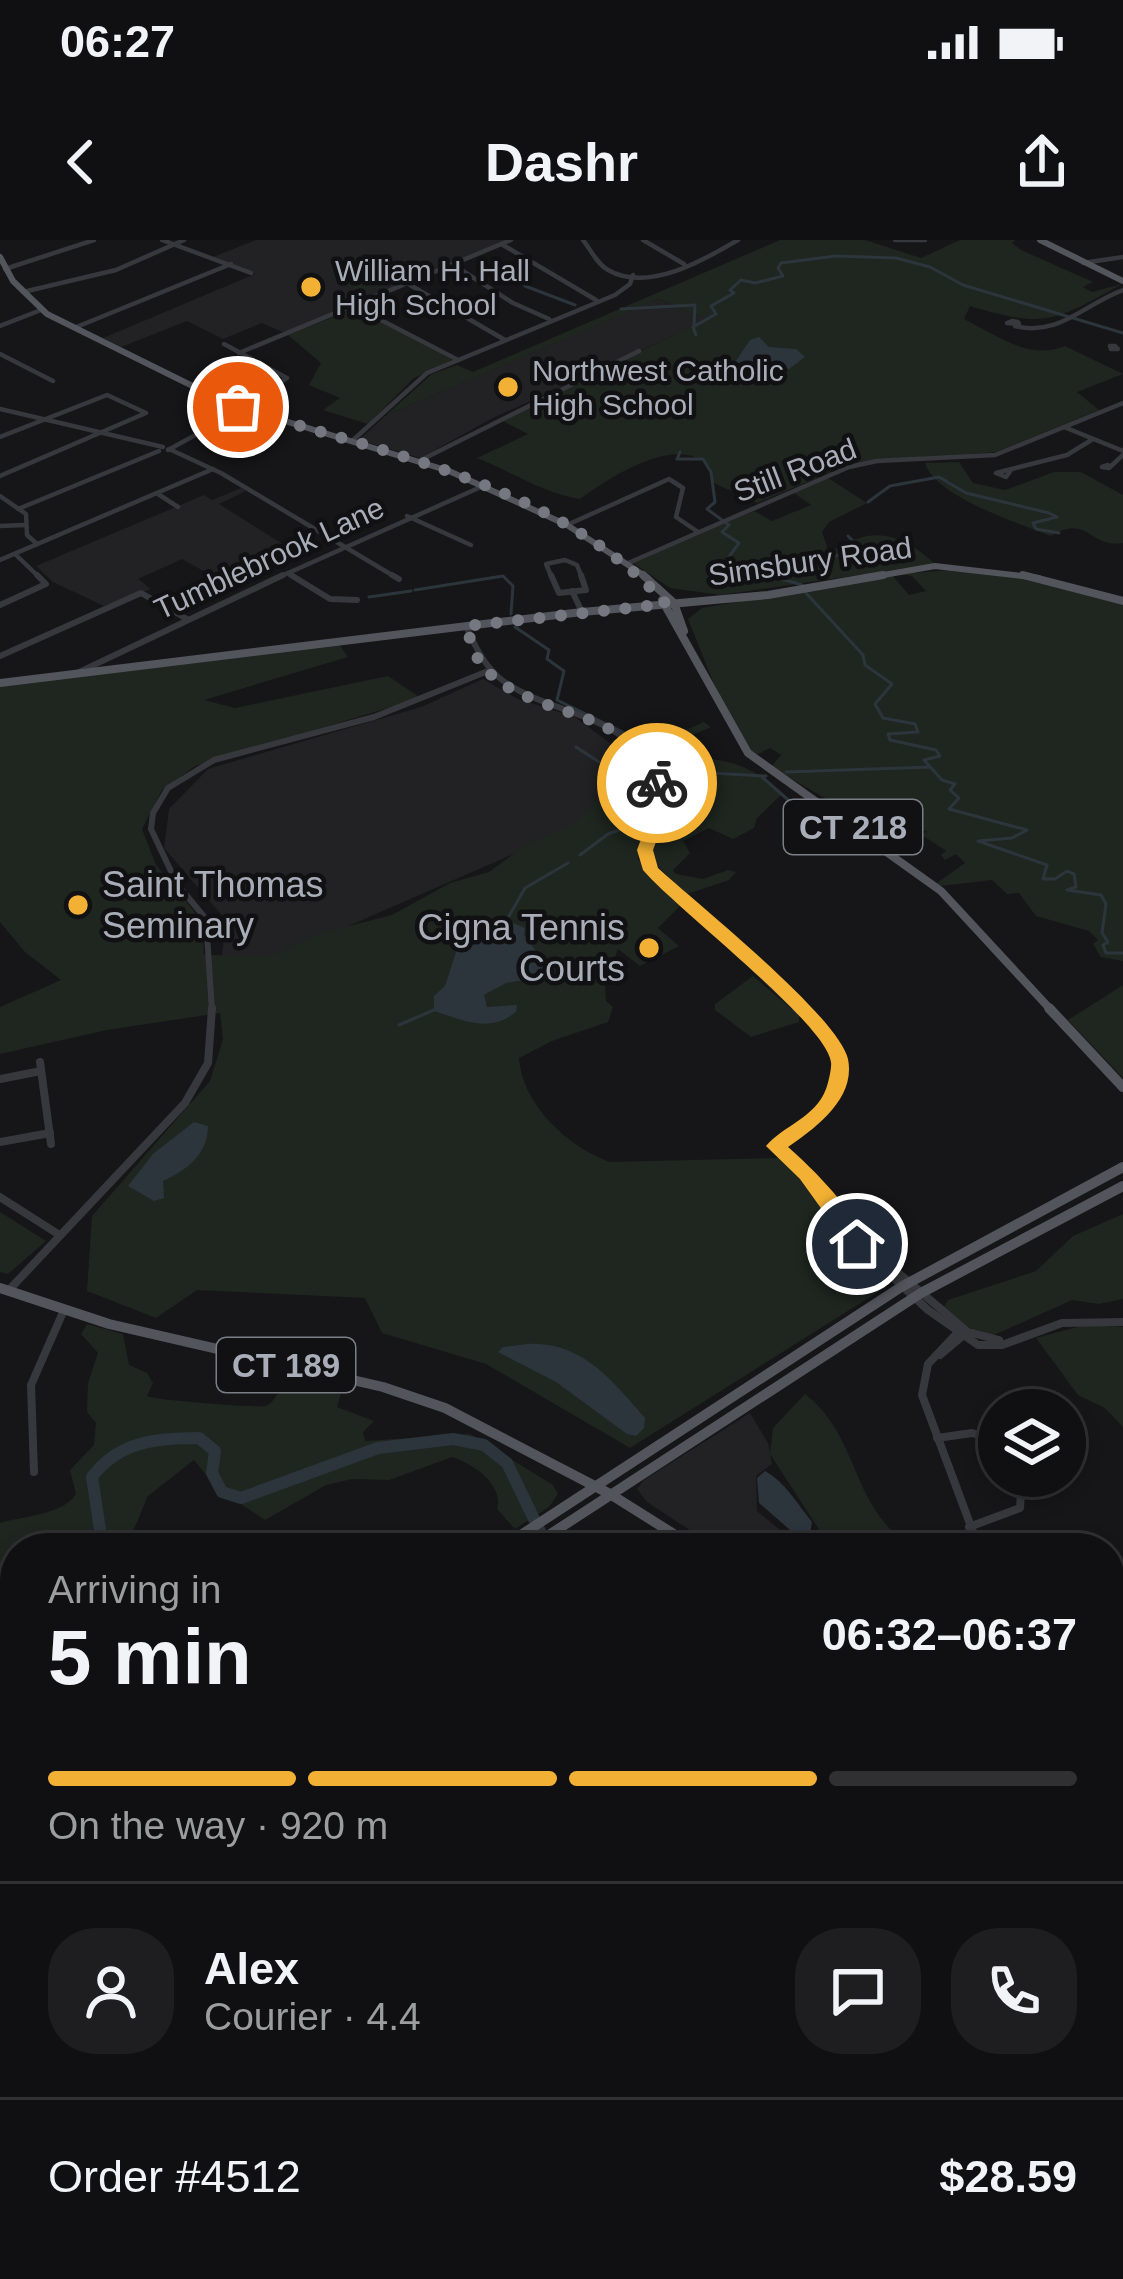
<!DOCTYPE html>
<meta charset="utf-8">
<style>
:root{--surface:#101012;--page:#1e1e20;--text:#f1f3f6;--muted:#9c9d9f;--line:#303032;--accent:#f2b134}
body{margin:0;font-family:Helvetica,sans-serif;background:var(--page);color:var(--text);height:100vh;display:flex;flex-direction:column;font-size:45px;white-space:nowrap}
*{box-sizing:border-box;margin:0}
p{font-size:39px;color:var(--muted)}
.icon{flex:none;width:66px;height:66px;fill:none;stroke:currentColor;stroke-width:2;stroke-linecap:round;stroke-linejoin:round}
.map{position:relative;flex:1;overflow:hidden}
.side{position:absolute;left:0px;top:1293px;width:1125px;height:747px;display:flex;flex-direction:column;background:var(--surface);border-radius:48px 48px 0 0;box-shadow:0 6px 18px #0003,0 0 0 3px var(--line)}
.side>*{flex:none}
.fabs{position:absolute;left:978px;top:1149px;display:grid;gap:24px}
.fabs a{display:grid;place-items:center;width:108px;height:108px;border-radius:50%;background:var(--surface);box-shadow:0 6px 18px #0003,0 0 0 3px var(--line);font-size:60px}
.pin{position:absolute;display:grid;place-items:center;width:102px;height:102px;color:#fff;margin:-51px;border:6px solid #fff;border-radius:50%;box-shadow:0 3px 12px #0007}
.courier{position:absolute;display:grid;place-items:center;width:120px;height:120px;margin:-60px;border:9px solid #f2b134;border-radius:50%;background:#fff;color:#222;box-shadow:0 3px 15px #0007}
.head em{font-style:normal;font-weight:600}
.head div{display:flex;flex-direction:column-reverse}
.head{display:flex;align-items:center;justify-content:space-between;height:204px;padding:0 48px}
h1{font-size:78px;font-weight:600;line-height:90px}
.bar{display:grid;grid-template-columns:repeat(4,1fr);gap:18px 12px;align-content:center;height:144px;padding:0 48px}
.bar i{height:15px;border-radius:9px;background:var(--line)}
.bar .on{background:var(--accent)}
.bar p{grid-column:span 4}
.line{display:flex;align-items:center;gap:30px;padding:0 48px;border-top:3px solid var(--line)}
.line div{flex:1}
.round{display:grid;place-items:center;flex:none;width:126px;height:126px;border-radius:48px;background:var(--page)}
.status{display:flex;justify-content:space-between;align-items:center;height:84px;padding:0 60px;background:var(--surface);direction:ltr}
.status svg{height:33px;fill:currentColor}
header{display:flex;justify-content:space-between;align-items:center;height:156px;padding:0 48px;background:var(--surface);font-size:54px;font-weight:600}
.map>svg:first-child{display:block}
</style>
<div class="status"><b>06:27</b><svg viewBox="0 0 49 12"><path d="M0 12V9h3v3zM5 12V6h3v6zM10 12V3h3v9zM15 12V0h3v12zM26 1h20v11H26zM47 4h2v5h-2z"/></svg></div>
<header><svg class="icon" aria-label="back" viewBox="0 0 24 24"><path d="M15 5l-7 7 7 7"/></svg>Dashr<svg class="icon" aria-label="share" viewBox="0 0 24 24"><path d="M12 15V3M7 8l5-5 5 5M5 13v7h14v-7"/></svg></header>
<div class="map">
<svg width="1123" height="2039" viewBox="0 0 1123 2039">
<rect width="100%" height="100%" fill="#161618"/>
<g fill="#222225">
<polygon points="256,0 507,0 285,93 262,83 223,99 187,81 121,107 103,98 255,34 213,17"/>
<polygon points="657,59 709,79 493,178 420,218 359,200 385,176"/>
<polygon points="241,248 246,251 219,264 289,308 221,341 182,319 138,339 151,349 104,366 53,342 36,326 204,255 212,260"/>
<polygon points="483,439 518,459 575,477 631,519 623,546 567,600 532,606 275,718 222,717 226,680 164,608 169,569 208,529 421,467"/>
<polygon points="750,1173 768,1203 772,1224 756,1236 757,1271 802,1308 717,1308 647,1262 637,1249 644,1240"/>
</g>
<g fill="#1e261f">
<path d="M780 0H865L921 18 960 0H1015L1012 3 1021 10 1093 42 1083 47 1092 52 1122 44C1055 81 1046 89 970 66L964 79C997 95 1029 121 1065 106L1123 134 1077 152 1099 170 996 212 850 224 757 263 712 242 710 227C678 192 609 238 580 259 545 254 510 231 477 218L528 194 499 179 707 79 658 59 385 176 432 134 457 125 473 132Z"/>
<polygon points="383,18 415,31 364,53 331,39"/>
<polygon points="356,68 452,120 414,138 368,184 323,170 340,158 309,145 321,123 288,95"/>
<path d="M959 222 973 243 1005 250 1054 232H1081L1123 255V303C1089 309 1089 273 1051 296 1019 283 935 257 925 223Z"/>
<path d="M828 238 867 263 829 282 822 292 829 313C870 285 900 291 935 324L721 355 670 348 633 323 754 271 772 281 811 265 794 253Z"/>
<polygon points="963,329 1006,334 1123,363 1123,721 1101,717 1093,704 1098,700 1089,691 1036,676 1019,653 1007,654 992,640 941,646 937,643 965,623 956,614 945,620 941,615 946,611 925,597 914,601 908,597 927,592 867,563 844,569 771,527 781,515 770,508 754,516 718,454 688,379 702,368 892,335 909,355 926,351 912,336 899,334"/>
<path d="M339 404 348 417 204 460 235 468 388 436 421 458 195 526 162 550 142 589 156 625 202 681 204 715 271 716 321 693 392 675 450 643 489 632 527 604 572 585 607 549 629 548V574L650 586 640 604 638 619 680 666 658 688 679 706 640 726 618 709 605 746 606 761 613 767 608 782 552 801 519 818C522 864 568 907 610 922L778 918 822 960 886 1047 630 1208 486 1124 382 1093 365 1058 197 1050 156 1078 87 1051 92 976 210 841 223 799 220 773 107 790 0 814V767L61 740 25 712 0 682V445Z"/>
<path d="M704 482 711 487 664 507 674 521C684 522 693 517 704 518 738 522 759 530 781 555L757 578 754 588 733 599 709 588 683 601 690 613 673 630 676 634 703 639 728 630 736 632 729 640 687 654 651 620C653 578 684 550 643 508Z"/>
<polygon points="753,736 799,775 799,782 751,797 715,770 715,764"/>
<polygon points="1123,745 1123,838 1068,780"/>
<polygon points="0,972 46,1001 8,1034 0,1032"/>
<polygon points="1123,974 1123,1059 1099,1064 1072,1060 994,1095 975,1092 944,1067 948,1060 1036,1031 1073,996"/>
<path d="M87 1084 123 1094 129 1125 147 1133 153 1143 147 1156C154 1160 257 1168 265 1166 276 1163 282 1143 287 1134L343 1146 337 1167 374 1181 363 1192 365 1201 470 1194 553 1245 558 1254 549 1267 515 1289 497 1269C504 1245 474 1224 452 1217L389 1240 352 1239 326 1245 265 1280 216 1247 194 1220 148 1256 126 1308H15V1401L0 1386V1283C23 1276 63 1275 76 1254L70 1230 94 1205 96 1183 87 1172 88 1143 98 1113 81 1094Z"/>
<polygon points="1085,1085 1123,1087 1123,1187 1105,1168 1078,1155 1036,1098"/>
<path d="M805 1154C862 1198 850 1273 916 1308H831L770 1214 773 1188Z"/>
<polygon points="1110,1639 1123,1655 1123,1796 1110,1780"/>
<polygon points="729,2025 843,2025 851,2039 734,2039"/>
</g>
<g fill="#2c353c">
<polygon points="759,97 769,107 796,109 805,117 789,129 748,132 736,121 750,100"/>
<path d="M513 683 525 688 524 695 551 731 545 736 506 743 484 755 487 767 517 765 516 772C489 794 463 780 434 771V756L445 746 461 697 477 688Z"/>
<path d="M194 882 208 886C208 914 187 930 163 941L164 958 154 961 128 946 153 914Z"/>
<path d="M527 1104C583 1101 613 1142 645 1178L644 1188 636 1196 627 1194 556 1142 498 1112 503 1107Z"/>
<path d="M765 1231C785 1242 796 1262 812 1282L810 1295 797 1296 759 1263 757 1238Z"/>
</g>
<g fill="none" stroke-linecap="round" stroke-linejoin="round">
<g stroke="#2c353c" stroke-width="3">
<polyline points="496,20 525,46 575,65"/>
<polyline points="621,69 695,65 694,86"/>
<polyline points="696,95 693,87 716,74 711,66 734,53 730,50 741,40 755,43 783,36 778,28 781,23 836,16 896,18 930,27 963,45 1123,93"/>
<polyline points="680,212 677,219 703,219 711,232 715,262 707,269 729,285 722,292 739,303 728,318 738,326 802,345"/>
<polyline points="868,262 890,246 939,237 966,253 1049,273 1057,277 1033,283 1036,289 1059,293"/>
<polyline points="779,334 805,330 858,306 848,296"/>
<polyline points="415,350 503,336 513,346 511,374"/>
<polyline points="806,353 863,415 865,425 892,444 875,464 883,478 915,484 918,492 888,494 890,500 936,510 940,516 924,520 942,540 955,544 950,550 959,558 949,569 1027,590 1012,598 978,601 1047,625 1043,639 1055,639 1067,631 1074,634 1076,647 1067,650 1101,655 1106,664 1102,693 1108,702 1103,705 1106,713 1123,713"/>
<polyline points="369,357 411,351"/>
<polyline points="515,387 549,410 547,419 564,431 557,460 629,495 663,531"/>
<polyline points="576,507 599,522"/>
<polyline points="612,530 645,531"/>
<polyline points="658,530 766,536"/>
<polyline points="786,532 930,527"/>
<polyline points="762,537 794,565 812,593"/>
<polyline points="633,576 631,546 638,531"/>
<polyline points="580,615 608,594 630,586"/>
<polyline points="505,683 525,648 568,623"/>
<polyline points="399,785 436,769"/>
</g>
<polyline stroke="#2c353c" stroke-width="4.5" points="0,1368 15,1387"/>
<path stroke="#2c353c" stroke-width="12" d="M98 1308 101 1296 92 1237C119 1201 157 1198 199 1198L215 1211 212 1233 222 1252 241 1258 378 1208 453 1199 484 1205 507 1223 548 1308"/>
<g stroke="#2c353c" stroke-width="15">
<polyline points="0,1361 15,1354"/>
<polyline points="1110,1543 1123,1538"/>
</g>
<g stroke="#37383d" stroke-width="4.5">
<polyline points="162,0 251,33"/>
<path d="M583 0C591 10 597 24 608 30 648 53 704 20 738 0"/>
<polyline points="643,0 684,24"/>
<polyline points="895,0 925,0"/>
<polyline points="503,5 596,60"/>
<polyline points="1083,23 1123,17"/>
<polyline points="455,26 513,63 549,79"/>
<polyline points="5,29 94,0"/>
<polyline points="410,45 505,100"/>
<polyline points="23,52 116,30 184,0"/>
<polyline points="356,67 458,120"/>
<polygon points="1012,81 1018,82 1019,84 1007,83"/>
<polyline points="0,86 41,70"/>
<path d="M1015 86C1059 97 1084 64 1123 50"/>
<polyline points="74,88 231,24"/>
<polyline points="224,104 287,138 238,167"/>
<polygon points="1110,106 1115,106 1118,109 1111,109"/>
<polyline points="239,113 511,0"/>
<polyline points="0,114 53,141"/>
<polyline points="0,169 163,207"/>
<polyline points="1064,187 1123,211"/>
<polyline points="0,197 107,155 146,173 0,236"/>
<polyline points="352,201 427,133 615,55 630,44 633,35"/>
<polyline points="169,209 221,233 397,338"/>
<polyline points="168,210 241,170"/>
<polyline points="419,221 639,111"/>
<polyline points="1108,225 1102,227 1109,228 1123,215"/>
<polyline points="1011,230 1006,237 996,233 1067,215 1093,199"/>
<polyline points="158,254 178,267"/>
<polyline points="0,256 26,274 27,295 37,304"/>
<polyline points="18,269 159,211"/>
<polyline points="407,276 471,305"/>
<polyline points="567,285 669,239 683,248 676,277 698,292"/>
<polyline points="0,286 25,285"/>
<polyline points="15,314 40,338"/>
<polyline points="0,320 213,229"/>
<polyline points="626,324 849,227 877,221 995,215 1123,163"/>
<polyline points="288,333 296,338"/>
<polyline points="277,338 483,246"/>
<polyline points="552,338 546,324 565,320 577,325 582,338"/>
</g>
<g stroke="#37383d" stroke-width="6">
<polyline points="291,335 330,359 357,360"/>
<polyline points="392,335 399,339"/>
<polyline points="551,335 559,353 586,350 581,335"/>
<polyline points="572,351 582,372"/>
<polyline points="0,365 46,344 37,335"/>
<path d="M466 386C475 406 484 426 502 440 549 475 622 472 651 530 669 564 639 596 651 630L799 771"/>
<polyline points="0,416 141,353 187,379"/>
<polyline points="75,434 283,335"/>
<polyline points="212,771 206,679 177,644 151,589 153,573 168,548 214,520 374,477 488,431"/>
</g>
<g stroke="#37383d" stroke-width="8">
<path d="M796 768C806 777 823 788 830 800 858 846 809 885 775 906L807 934 857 1004 928 1070 978 1105H1002L1062 1083 1123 1082"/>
<polyline points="40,822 51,904"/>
<polyline points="0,839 41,831"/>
<polyline points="0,902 50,893"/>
<polyline points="0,957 58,994"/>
<polyline points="857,998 968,1092 999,1100"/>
<polyline points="8,1051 185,863 208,823 212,768"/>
<polyline points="962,1088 928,1124 922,1155 979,1308"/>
<polyline points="940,1115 965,1094"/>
<polyline points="937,1198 972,1193 999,1201"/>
<polyline points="34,1232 31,1145 64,1070"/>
<polyline points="969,1287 1020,1268 1022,1236"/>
<polyline points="370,1302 374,1308"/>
</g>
<g stroke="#37383d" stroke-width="9">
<polyline points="0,1574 15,1610"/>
<polyline points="210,2025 220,2039"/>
<polyline points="391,2025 393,2039"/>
<polyline points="924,2025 930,2039"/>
</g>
<g stroke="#53555c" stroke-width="6">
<polyline points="1040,0 1123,41"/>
<polyline points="0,17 13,41 47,74 229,164 449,231 567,285 648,338"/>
<polyline points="866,338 935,326 1039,338"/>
</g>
<g stroke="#53555c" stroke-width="8">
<polyline points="643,335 674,363 684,391"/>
<polyline points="1023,335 1123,361"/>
<polyline points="662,360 748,513 941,651 1052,771"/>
<polyline points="0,443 582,372 768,355 883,335"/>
</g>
<g stroke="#53555c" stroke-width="10">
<polyline points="1049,768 1123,847"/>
<polyline points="0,1048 109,1084 383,1147 445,1168 610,1254 696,1308"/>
<polyline points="501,1308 901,1047 1123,927"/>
<polyline points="529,1308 921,1053 1123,946"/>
</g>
<g stroke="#53555c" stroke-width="14">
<polyline points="0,1632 15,1622"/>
<polyline points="0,1652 15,1642"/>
<polyline points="1097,2025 1104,2039"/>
</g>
</g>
<path fill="#f2b134" d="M651 540 664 543 666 575 653 610 658 628C696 663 838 776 848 819 856 859 815 888 788 907 808 924 871 985 864 1010H851L800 939 766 906C784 885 815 878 826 849 828 844 832 828 831 822 826 783 675 668 643 630L637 610 650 575Z"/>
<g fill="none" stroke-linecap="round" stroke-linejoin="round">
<path stroke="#757880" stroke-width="12" stroke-dasharray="0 21.6" d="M238 167C385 214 558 244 666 364L466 386C470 398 473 412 480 422 522 481 629 461 657 543"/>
</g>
<g fill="#f2b134" stroke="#111113" stroke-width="4.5">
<circle cx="311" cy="47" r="12"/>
<circle cx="508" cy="147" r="12"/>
<circle cx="78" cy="665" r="12"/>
<circle cx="649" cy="708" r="12"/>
</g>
<g text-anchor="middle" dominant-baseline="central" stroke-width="9" stroke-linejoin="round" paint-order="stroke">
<g font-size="30" fill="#a8adb8" stroke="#111113" text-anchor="start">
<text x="335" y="30">William H. Hall<tspan x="335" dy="34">High School</tspan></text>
<text x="532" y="130">Northwest Catholic<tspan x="532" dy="34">High School</tspan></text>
</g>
<g font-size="30" fill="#a8adb8" stroke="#111113">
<text transform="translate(795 230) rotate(-21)">Still Road</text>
<text transform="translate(269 318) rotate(-25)">Tumblebrook Lane</text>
<text transform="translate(810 321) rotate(-8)">Simsbury Road</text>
</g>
<g fill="#111113" stroke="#7b7e86" stroke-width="3">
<rect x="784" y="560" width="138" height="54" rx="9"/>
<rect x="217" y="1098" width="138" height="54" rx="9"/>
</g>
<g font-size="33" font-weight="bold" fill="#a8adb8">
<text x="853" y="587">CT 218</text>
<text x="286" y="1125">CT 189</text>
</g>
<g font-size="36" fill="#a8adb8" stroke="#111113" text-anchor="start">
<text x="102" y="644">Saint Thomas<tspan x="102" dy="41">Seminary</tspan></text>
<text x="625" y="687" text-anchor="end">Cigna Tennis<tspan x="625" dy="41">Courts</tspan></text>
</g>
</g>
</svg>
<div class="fabs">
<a><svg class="icon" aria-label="layers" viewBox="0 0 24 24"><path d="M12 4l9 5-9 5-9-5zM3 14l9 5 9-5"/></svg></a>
</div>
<div class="pin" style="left:238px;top:167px;background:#ea580c"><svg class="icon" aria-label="bag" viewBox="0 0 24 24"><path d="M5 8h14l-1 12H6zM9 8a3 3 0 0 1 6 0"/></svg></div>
<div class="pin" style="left:857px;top:1004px;background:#1f2937"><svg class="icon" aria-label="home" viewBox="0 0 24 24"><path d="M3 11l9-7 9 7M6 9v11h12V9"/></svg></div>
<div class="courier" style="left:657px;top:543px"><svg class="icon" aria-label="bike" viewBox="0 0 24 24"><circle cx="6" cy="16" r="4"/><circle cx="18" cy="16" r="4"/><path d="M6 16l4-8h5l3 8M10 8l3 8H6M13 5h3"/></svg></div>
<section class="side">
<div class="head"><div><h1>5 min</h1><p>Arriving in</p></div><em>06:32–06:37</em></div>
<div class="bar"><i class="on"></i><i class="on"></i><i class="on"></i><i></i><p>On the way · 920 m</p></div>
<div class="line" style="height:216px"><a class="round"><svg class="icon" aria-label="person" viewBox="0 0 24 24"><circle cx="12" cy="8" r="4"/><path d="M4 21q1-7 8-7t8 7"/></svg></a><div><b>Alex</b><p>Courier · 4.4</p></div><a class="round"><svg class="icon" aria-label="chat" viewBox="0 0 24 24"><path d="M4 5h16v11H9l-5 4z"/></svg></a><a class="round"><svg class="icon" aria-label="phone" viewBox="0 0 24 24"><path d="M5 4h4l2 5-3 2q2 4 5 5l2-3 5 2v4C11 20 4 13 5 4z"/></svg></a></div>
<div class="line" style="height:156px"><div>Order #4512</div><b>$28.59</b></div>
</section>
</div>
